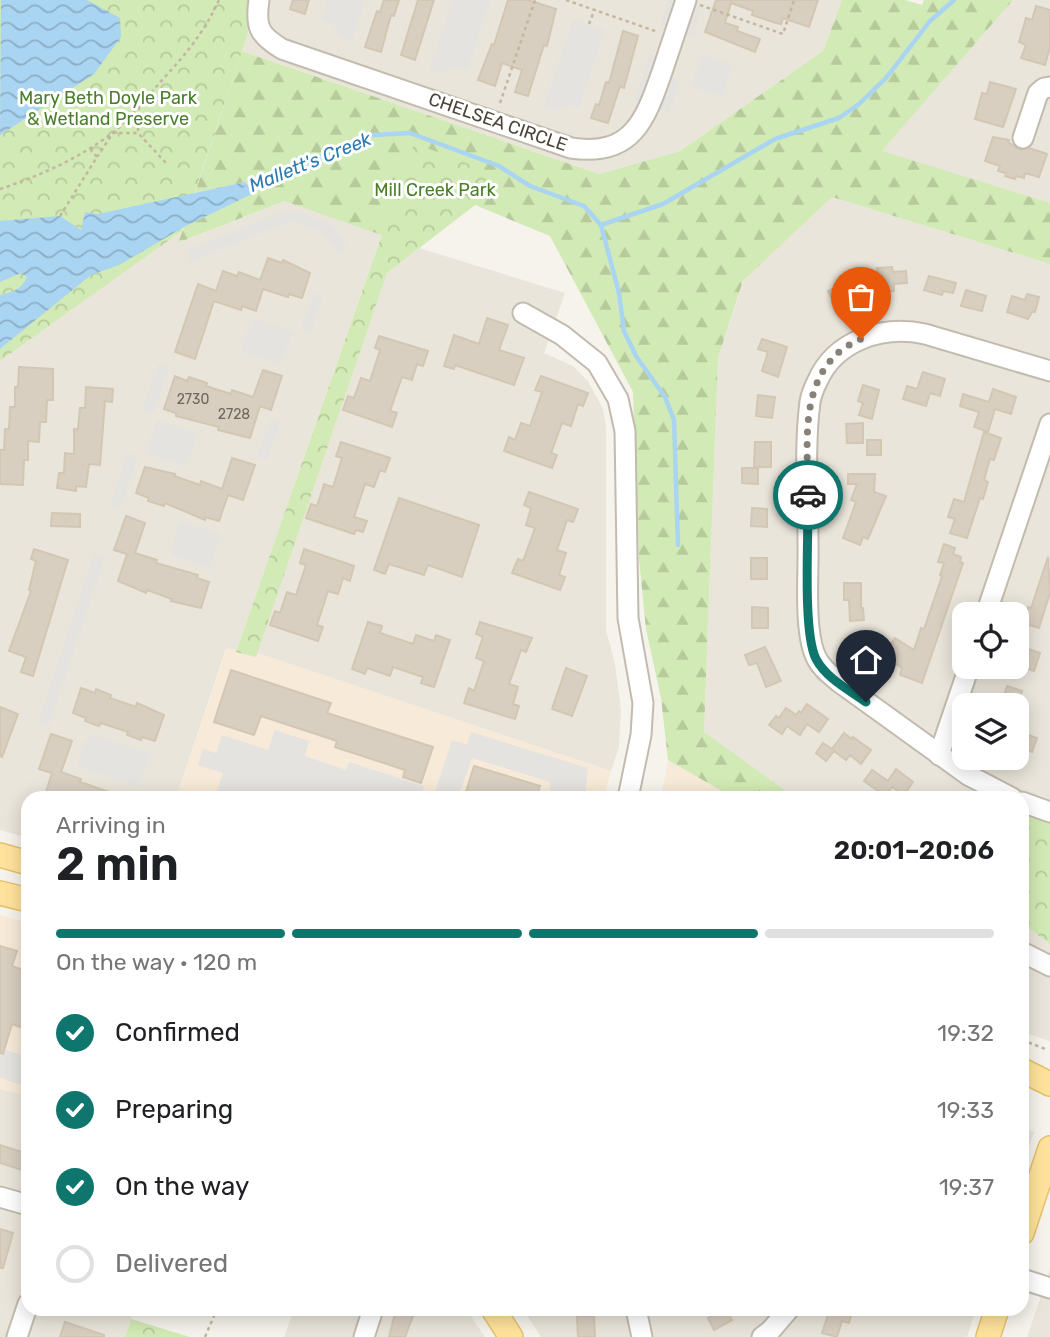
<!DOCTYPE html>
<meta charset="utf-8">
<style>
:root{--surface:#fff;--page:#f2f2f2;--text:#202124;--muted:#757577;--line:#e0e0e0;--accent:#0f766e}
body{margin:0;font-family:Rubik,sans-serif;background:var(--page);color:var(--text);height:100vh;display:flex;flex-direction:column;font-size:26px;white-space:nowrap}
*{box-sizing:border-box;margin:0}
p{font-size:23px;color:var(--muted)}
.icon{flex:none;width:38px;height:38px;fill:none;stroke:currentColor;stroke-width:2;stroke-linecap:round;stroke-linejoin:round}
.map{position:relative;flex:1;overflow:hidden}
.drawer{position:absolute;left:21px;top:791px;width:1008px;height:525px;display:flex;flex-direction:column;background:var(--surface);border-radius:21px;box-shadow:0 4px 18px #0003}
.drawer>*{flex:none}
.tools{position:absolute;left:952px;top:602px;display:grid;gap:14px}
.tools a{display:grid;place-items:center;width:77px;height:77px;border-radius:14px;background:var(--surface);box-shadow:0 4px 18px #0003;font-size:35px}
.pin{position:absolute;display:grid;place-items:center;width:60px;height:60px;color:#fff;margin:-72px -30px;border-radius:50% 50% 50% 0;rotate:-45deg;box-shadow:0 0 7px #0007}
.pin .icon{rotate:45deg}
.courier{position:absolute;display:grid;place-items:center;width:70px;height:70px;margin:-35px;border:5px solid #0f766e;border-radius:50%;background:#fff;color:#222;box-shadow:0 2px 9px #0007}
.overview em{font-style:normal;font-weight:600}
.overview div{display:flex;flex-direction:column-reverse}
.overview{display:flex;align-items:center;justify-content:space-between;height:119px;padding:0 35px}
h1{font-size:46px;font-weight:600;line-height:52px}
.bar{display:grid;grid-template-columns:repeat(4,1fr);gap:10px 7px;align-content:center;height:84px;padding:0 35px}
.bar i{height:9px;border-radius:5px;background:var(--line)}
.bar .active{background:var(--accent)}
.bar p{grid-column:span 4}
ol{padding:0 35px;list-style:none}
li{display:flex;align-items:center;gap:21px;height:77px}
li p{margin-inline-start:auto}
li .icon{padding:7px;border-radius:50%;background:var(--accent);color:#fff;stroke-width:4}
li:last-child{color:var(--muted)}
li i{width:38px;height:38px;border:4px solid var(--line);border-radius:50%}
.map>svg:first-child{display:block}
</style>
<div class="map">
<svg width="1050" height="1337" viewBox="0 0 1050 1337">
<defs>
<pattern id="forest-firs" width="22" height="20" patternUnits="userSpaceOnUse" patternTransform="scale(1.75)"><rect width="22" height="20" fill="#d2eab5"/><path d="M5 1l3.5 6h-7zM16 11l3.5 6h-7z" fill="#b6ca9c"/></pattern>
<pattern id="park-crowns" width="20" height="18" patternUnits="userSpaceOnUse" patternTransform="scale(1.75)"><rect width="20" height="18" fill="#d2eab5"/><path d="M2 6a3 3 0 1 1 6 0M12 15a3 3 0 1 1 6 0" fill="none" stroke="#b6ca9c"/></pattern>
<pattern id="water-waves" width="16" height="10" patternUnits="userSpaceOnUse" patternTransform="scale(1.75)"><rect width="16" height="10" fill="#a9d4f2"/><path d="M0 5q4-4 8 0t8 0" fill="none" stroke="#8caec5"/></pattern>
</defs>
<rect width="100%" height="100%" fill="#f6f3ec"/>
<g fill="#eae5da" fill-rule="evenodd">
<polygon points="259,0 842,0 823,51 680,151 599,174 242,51"/>
<polygon points="1013,0 1050,0 1050,203 881,152"/>
<path d="M832 197 1050 264V799L1038 795 1022 820V798H796L704 733 718 358 744 280ZM964 614H1017V667H964ZM964 705H1017V758H964Z"/>
<polygon points="284,201 382,234 236,652 226,649 176,798 28,798 28,838 0,830 0,361 182,231 179,243"/>
<polygon points="419,248 565,293 544,353 573,366 588,381 603,409 606,427 606,630 615,664 621,711 619,747 611,771 257,653 387,273"/>
<polygon points="1022,923 1050,944 1050,1041 1022,1032"/>
<polygon points="0,1089 28,1096 28,1309 134,1309 125,1337 0,1337"/>
<polygon points="1022,1110 1025,1111 1022,1127 1034,1132 1022,1168"/>
<polygon points="1050,1270 1050,1337 1027,1337"/>
<polygon points="294,1309 466,1309 485,1337 284,1337"/>
<polygon points="523,1309 976,1309 967,1337 541,1337"/>
</g>
<g fill="#f7ead8">
<polygon points="227,648 255,657 257,653 611,771 604,798 176,798"/>
<polygon points="668,760 734,798 661,798"/>
<polygon points="0,915 28,923 28,1096 0,1089"/>
</g>
<polygon fill="url(#forest-firs)" points="842,0 905,0 922,5 924,0 1013,0 882,151 1050,203 1050,264 832,197 743,281 718,358 704,732 796,798 734,798 668,760 661,698 646,629 639,559 633,392 550,236 475,205 419,248 284,201 178,243 184,227 253,193 245,182 195,193 242,51 599,174 680,151 823,51"/>
<g fill="url(#park-crowns)">
<polygon points="0,0 259,0 182,231 0,361"/>
<polygon points="414,143 508,179 387,273 256,657 236,652"/>
<polygon points="1025,815 1050,823 1050,944 1022,923 1022,820"/>
<polygon points="131,1319 190,1337 125,1337"/>
</g>
<g fill="#e5e3e0">
<polygon points="327,0 365,0 352,41 342,38 332,23 321,19"/>
<polygon points="453,0 491,0 467,70 456,67 441,74 429,70"/>
<polygon points="668,0 677,0 694,5 701,11 693,36 660,25"/>
<polygon points="573,19 605,30 579,108 569,105 553,111 543,108"/>
<polygon points="702,54 733,65 722,97 691,86"/>
<polygon points="650,55 661,59 669,77 680,81 669,113 634,101"/>
<polygon points="285,210 299,212 332,225 348,247 338,254 326,235 315,229 290,221 190,262 186,251"/>
<polygon points="313,293 323,297 311,332 301,328"/>
<polygon points="254,318 293,332 281,364 242,351 245,335"/>
<polygon points="158,364 169,367 154,413 142,409"/>
<polygon points="271,418 281,421 267,460 257,456"/>
<polygon points="157,420 196,433 193,450 184,466 145,453"/>
<polygon points="127,453 138,457 121,508 110,504"/>
<polygon points="181,522 221,534 209,568 171,554 174,537"/>
<polygon points="94,553 105,557 49,726 38,723"/>
<polygon points="275,730 309,741 305,756 346,770 349,762 424,786 420,798 229,798 216,794 223,773 198,765 203,749 216,753 222,735 268,750"/>
<polygon points="471,732 588,768 585,798 550,798 550,782 472,758 458,798 433,798 452,740 467,745"/>
<polygon points="91,734 151,754 138,787 78,767 80,749"/>
<polygon points="0,1048 28,1057 28,1087 0,1078"/>
</g>
<g fill="url(#water-waves)">
<polygon points="1,0 87,0 120,18 121,37 94,74 0,135"/>
<path d="M245 182 254 193 184 227 119 265 91 275 0 349V295C13 292 21 290 27 277L21 273 0 282V221L60 216 81 230 85 212 98 214Z"/>
</g>
<g fill="none" stroke-linecap="round" stroke-linejoin="round">
<g stroke="#a9d4f2" stroke-width="4.5">
<polyline points="245,189 373,135 410,133 499,166 530,186 584,206 601,225 619,293 624,331 636,356 665,397 674,420 678,545"/>
<polyline points="601,225 663,204 775,139 839,118 859,104 886,78 930,21 954,0"/>
</g>
</g>
<g fill="#d8cfc1" stroke="#d3c7b4" stroke-width="2">
<polygon points="293,0 309,0 305,14 290,9"/>
<polygon points="384,0 399,0 394,16 391,15 381,52 365,47 377,11 380,12"/>
<polygon points="418,0 434,0 415,60 401,55"/>
<polygon points="508,0 528,0 556,9 547,46 544,45 528,96 515,92 522,70 502,63 495,86 478,80 492,44 494,45"/>
<polygon points="716,0 818,0 809,27 783,18 781,24 776,23 752,15 753,11 731,3 725,23 738,27 737,31 760,39 755,52 705,32"/>
<polygon points="1036,6 1050,10 1050,47 1045,65 1021,58 1026,45 1019,42 1026,18 1032,20"/>
<polygon points="623,31 638,36 624,88 620,86 608,123 591,118 596,104 599,105 606,82 609,83"/>
<polygon points="990,82 1016,89 1003,127 975,119 982,93 987,94"/>
<polygon points="993,137 1009,140 1008,142 1020,150 1029,148 1047,154 1039,177 1025,173 1024,178 1016,176 1015,179 1005,176 1006,173 998,171 1000,166 985,161"/>
<polygon points="268,258 282,263 283,260 310,273 302,298 289,294 288,297 263,289 256,311 242,306 241,310 214,301 195,359 175,352 198,284 216,291 223,271 237,276 239,272 260,280"/>
<polygon points="892,267 893,272 906,271 907,283 894,284 894,291 877,292 877,288 835,305 828,291 859,277 861,280 878,278 877,268"/>
<polygon points="929,276 956,283 953,293 943,291 942,295 924,290"/>
<polygon points="966,290 986,296 982,311 961,306"/>
<polygon points="1027,294 1039,297 1035,312 1032,312 1028,319 1007,312 1012,296 1025,300"/>
<polygon points="487,318 508,325 499,350 524,358 514,385 455,365 454,369 444,366 454,335 479,344"/>
<polygon points="379,336 428,351 423,366 417,364 412,380 402,377 390,411 397,413 392,427 343,410 348,396 354,398 361,378 370,381 380,350 375,348"/>
<polygon points="762,339 787,347 778,377 762,371 768,352 758,349"/>
<polygon points="19,367 53,369 53,400 47,400 46,422 40,422 39,442 28,441 28,460 24,460 23,485 0,484 0,450 4,450 5,429 9,429 10,407 15,407 15,387 18,387"/>
<polygon points="263,370 282,376 271,410 260,406 250,438 218,430 219,427 176,416 176,413 164,409 175,376 187,381 189,377 207,383 206,386 231,394 232,390 253,397"/>
<polygon points="923,372 945,379 940,396 930,393 926,406 903,399 907,386 917,389"/>
<polygon points="541,376 588,393 583,406 578,404 571,426 562,423 551,453 557,455 552,468 504,451 509,437 515,440 521,423 530,426 542,392 535,390"/>
<polygon points="863,385 879,390 872,419 859,415 863,403 858,401"/>
<polygon points="86,387 113,389 112,402 105,401 100,465 89,464 86,487 76,486 76,491 57,488 59,473 64,473 65,453 74,454 74,429 78,429 80,408 85,408"/>
<polygon points="993,389 1016,397 1011,414 995,409 988,432 974,427 979,412 960,406 963,394 989,402"/>
<polygon points="758,395 775,397 772,418 756,416"/>
<polygon points="863,423 863,443 847,443 846,424"/>
<polygon points="984,432 1001,438 994,460 990,459 984,480 988,482 983,499 980,498 967,538 950,533 955,519 948,517 954,499 964,502"/>
<rect x="867" y="440" width="14" height="15"/>
<polygon points="341,442 390,458 385,472 380,470 374,487 365,484 354,517 367,521 363,532 356,530 354,534 306,518 311,504 317,506 324,484 333,487 342,458 336,456"/>
<polygon points="755,442 771,442 771,467 754,467"/>
<polygon points="232,458 255,465 243,500 228,495 219,521 205,517 205,520 165,503 164,506 148,501 149,498 136,493 145,467 175,474 174,476 200,485 201,481 222,489"/>
<polygon points="742,468 758,468 758,484 742,483"/>
<polygon points="848,474 875,474 874,492 886,496 868,539 863,537 860,545 843,538 856,502 851,500 857,484 848,484"/>
<polygon points="529,492 578,509 573,522 567,520 557,550 566,553 559,575 565,577 560,590 512,573 518,559 523,561 535,528 526,525 531,508 524,505"/>
<polygon points="399,498 479,525 462,577 428,565 424,575 389,564 385,574 374,570"/>
<polygon points="752,508 767,509 767,527 751,526"/>
<polygon points="52,513 80,514 80,527 51,526"/>
<polygon points="126,516 145,523 135,553 157,560 156,563 198,575 197,578 209,582 201,608 171,601 172,599 147,590 146,593 118,581 127,554 114,550"/>
<polygon points="944,544 955,548 953,554 961,557 960,562 963,563 922,683 900,675 902,668 884,655 881,658 862,645 871,632 890,645 895,638 914,650 921,628 924,629 942,576 940,575 944,563 938,562"/>
<polygon points="34,549 68,560 33,676 21,672 26,657 9,651 31,591 29,590 36,561 31,559"/>
<polygon points="304,549 354,566 350,581 343,578 338,594 328,591 317,625 323,627 318,641 270,625 275,611 280,613 287,592 296,595 306,565 300,563"/>
<polygon points="1048,557 1050,593 1039,628 1023,623 1028,607 1031,608"/>
<rect x="751" y="558" width="16" height="21"/>
<polygon points="844,583 861,583 861,608 863,608 864,620 850,621 849,600 844,600"/>
<polygon points="752,607 768,608 768,628 752,628"/>
<polygon points="368,622 382,626 380,633 413,644 416,635 434,641 436,635 450,640 434,687 421,683 423,677 393,667 390,676 367,668 365,674 352,669"/>
<polygon points="480,622 532,638 526,652 521,650 509,684 518,687 513,704 519,706 515,719 464,703 469,688 474,691 484,661 476,658 483,637 476,634"/>
<polygon points="1019,646 1040,653 1034,671 1017,665"/>
<polygon points="765,647 781,681 766,687 757,663 749,665 745,655"/>
<polygon points="566,668 587,676 572,716 552,709"/>
<polygon points="231,670 331,703 327,713 433,747 421,783 403,777 405,770 335,747 337,741 261,716 254,735 214,722"/>
<polygon points="1007,686 1022,691 1017,705 1001,705"/>
<polygon points="81,688 95,693 96,689 111,695 110,698 136,707 137,703 164,715 155,741 142,737 141,740 127,735 128,732 101,723 99,726 85,721 86,718 73,713"/>
<polygon points="807,704 828,719 819,732 807,724 800,735 787,726 782,734 769,725 776,716 779,718 786,708 796,715 799,711 801,713"/>
<polygon points="0,707 18,714 2,757 0,756"/>
<polygon points="1017,731 1037,738 1032,752 1017,746"/>
<polygon points="844,733 852,739 853,737 871,750 861,764 850,755 846,760 834,751 826,761 816,753 823,743 832,749"/>
<polygon points="51,734 72,741 61,772 81,779 80,782 121,796 121,798 44,798 52,773 39,769"/>
<polygon points="474,766 540,786 536,798 464,798"/>
<polygon points="896,769 913,782 904,795 892,787 885,796 864,781 872,770 888,781"/>
<polygon points="0,946 17,951 12,966 25,971 24,977 27,978 22,992 28,994 28,1022 26,1029 12,1024 3,1054 0,1053"/>
<polygon points="0,1145 28,1154 28,1172 0,1163"/>
<polygon points="0,1229 13,1233 3,1268 0,1268"/>
<polygon points="396,1309 413,1309 411,1316 413,1316 405,1337 389,1337"/>
<polygon points="726,1309 732,1320 714,1330 708,1318"/>
<polygon points="839,1309 852,1313 849,1323 842,1321 837,1337 822,1333 829,1312 837,1315"/>
<polygon points="577,1316 594,1316 595,1337 578,1337"/>
<polygon points="65,1322 104,1335 104,1337 60,1337"/>
</g>
<g fill="none" stroke-linecap="round" stroke-linejoin="round">
<g stroke="#c2bbae" stroke-width="23">
<g id="minor">
<path d="M259 0C255 27 259 35 282 49L571 148C632 157 645 121 662 72 670 48 678 24 686 0"/>
<polyline points="1023,138 1038,93 1044,88 1050,87"/>
<polyline points="523,313 562,335 597,363 618,399 625,431 628,618 643,703 641,735 628,798"/>
<polyline points="986,614 1050,424"/>
<polyline points="939,755 969,667"/>
<path d="M1012 798 968 775 839 682C831 675 822 669 817 659 803 634 809 571 808 542 808 496 804 448 810 402 811 396 814 388 817 382 835 340 883 325 925 334L1050 371"/>
<polyline points="1022,802 1050,812"/>
<polyline points="1022,952 1050,966"/>
<polyline points="0,1197 28,1205"/>
<polyline points="1022,1279 1050,1288"/>
<polyline points="636,1309 642,1337"/>
<polyline points="17,1337 28,1304"/>
<polyline points="364,1337 373,1309"/>
<polyline points="762,1337 771,1330 789,1309"/>
</g>
</g>
<g stroke="#e6c16a" stroke-width="26">
<g id="major">
<polyline points="0,855 28,863"/>
<polyline points="0,893 28,900"/>
<polyline points="1022,1070 1050,1084"/>
<polyline points="1022,1233 1050,1148"/>
<polyline points="493,1309 511,1337"/>
<polyline points="988,1337 997,1309"/>
</g>
</g>
<g stroke="#c4b79f" stroke-width="2.5" stroke-dasharray="3.5 3.5" stroke-linecap="butt">
<polyline points="566,0 655,31"/>
<polyline points="700,5 783,34 794,0"/>
<polyline points="589,24 594,11"/>
<polyline points="500,103 535,0"/>
<polyline points="138,131 139,107"/>
<polyline points="97,157 113,133 138,133 167,164"/>
<path d="M0 189C39 176 78 159 111 134 131 119 147 97 163 79 186 54 205 31 219 0"/>
<polyline points="60,216 97,157 90,148"/>
<polyline points="1022,1040 1048,1050"/>
<polyline points="205,1337 217,1309"/>
</g>
<use href="#minor" stroke="#fff" stroke-width="19"/>
<use href="#major" stroke="#ffe39c" stroke-width="23"/>
</g>
<g fill="none" stroke-linecap="round" stroke-linejoin="round">
<path stroke="#878178" stroke-width="7" stroke-dasharray="0 12.6" d="M808 495C808 448 799 388 838 353 844 347 853 343 861 339"/>
<path stroke="#0f766e" stroke-width="9" d="M808 495C809 530 802 631 816 659 826 678 849 690 866 702"/>
</g>
<g text-anchor="middle" dominant-baseline="central" stroke-width="6" stroke-linejoin="round" paint-order="stroke">
<g font-size="14" fill="#6e675b">
<text x="193" y="399">2730</text>
<text x="234" y="414">2728</text>
</g>
<g font-size="18" fill="#4a7f2a" stroke="#fff">
<text x="108" y="98">Mary Beth Doyle Park<tspan x="108" dy="21">&amp; Wetland Preserve</tspan></text>
<text x="435" y="190">Mill Creek Park</text>
</g>
<g font-size="18" fill="#4b4439" stroke="#fff">
<text transform="translate(498 122) rotate(19)">CHELSEA CIRCLE</text>
</g>
<g font-size="19" font-style="italic" fill="#2e7ab2" stroke="#fff">
<text transform="translate(310 162) rotate(-22)">Mallett's Creek</text>
</g>
</g>
</svg>
<div class="tools">
<a><svg class="icon" aria-label="locate" viewBox="0 0 24 24"><circle cx="12" cy="12" r="6"/><path d="M12 2v4M12 18v4M2 12h4M18 12h4"/></svg></a>
<a><svg class="icon" aria-label="layers" viewBox="0 0 24 24"><path d="M12 4l9 5-9 5-9-5zM3 14l9 5 9-5"/></svg></a>
</div>
<div class="pin" style="left:861px;top:339px;background:#ea580c"><svg class="icon" aria-label="bag" viewBox="0 0 24 24"><path d="M5 8h14l-1 12H6zM9 8a3 3 0 0 1 6 0"/></svg></div>
<div class="pin" style="left:866px;top:702px;background:#1f2937"><svg class="icon" aria-label="home" viewBox="0 0 24 24"><path d="M3 11l9-7 9 7M6 9v11h12V9"/></svg></div>
<div class="courier" style="left:808px;top:495px"><svg class="icon" aria-label="car" viewBox="0 0 24 24"><path d="M5 17H2v-5l4-1 3-4h7l3 4 3 1v5h-3M9 17h6M6 11h13"/><circle cx="7" cy="17" r="2"/><circle cx="17" cy="17" r="2"/></svg></div>
<section class="drawer">
<div class="overview"><div><h1>2 min</h1><p>Arriving in</p></div><em>20:01–20:06</em></div>
<div class="bar"><i class="active"></i><i class="active"></i><i class="active"></i><i></i><p>On the way · 120 m</p></div>
<ol>
<li><svg class="icon" aria-label="check" viewBox="0 0 24 24"><path d="M5 12l5 5 9-10"/></svg>Confirmed<p>19:32</p></li>
<li><svg class="icon" aria-label="check" viewBox="0 0 24 24"><path d="M5 12l5 5 9-10"/></svg>Preparing<p>19:33</p></li>
<li><svg class="icon" aria-label="check" viewBox="0 0 24 24"><path d="M5 12l5 5 9-10"/></svg>On the way<p>19:37</p></li>
<li><i></i>Delivered</li>
</ol>
</section>
</div>
